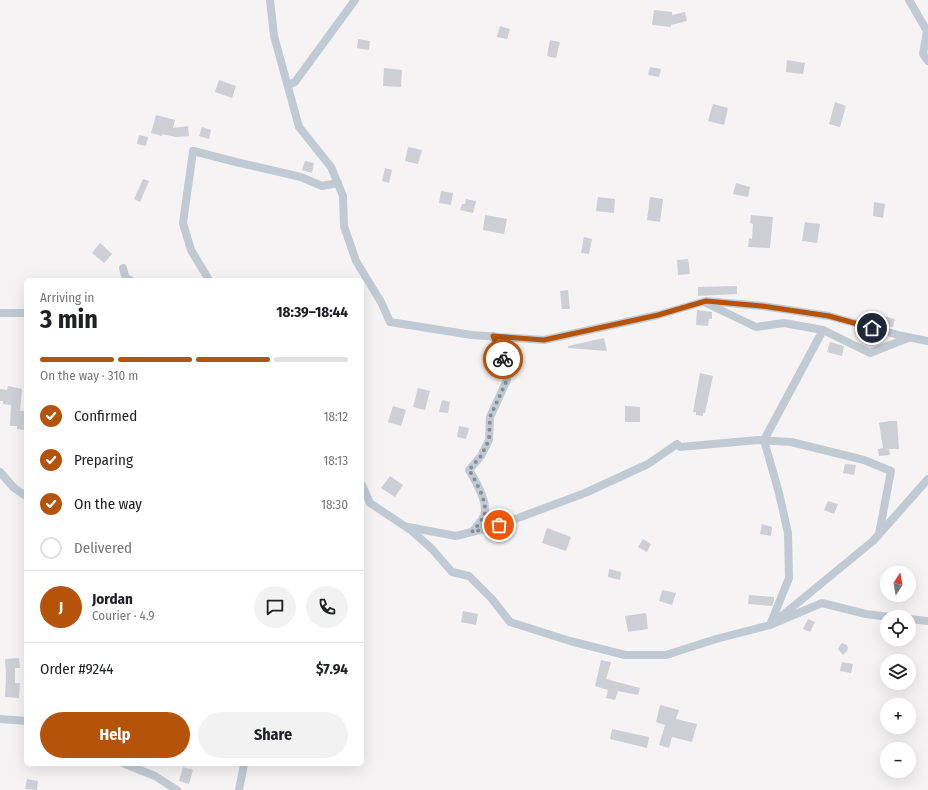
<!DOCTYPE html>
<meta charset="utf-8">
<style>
:root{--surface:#fff;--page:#f2f2f2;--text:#202124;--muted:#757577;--line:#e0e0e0;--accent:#b45309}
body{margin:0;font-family:"Fira Sans Condensed",sans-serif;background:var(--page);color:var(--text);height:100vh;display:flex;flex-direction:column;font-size:15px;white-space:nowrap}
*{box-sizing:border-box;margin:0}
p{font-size:13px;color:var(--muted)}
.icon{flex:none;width:22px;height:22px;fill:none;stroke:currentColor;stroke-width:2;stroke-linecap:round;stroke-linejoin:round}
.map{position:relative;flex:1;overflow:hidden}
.panel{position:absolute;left:24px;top:278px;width:340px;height:488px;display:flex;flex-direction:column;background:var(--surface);border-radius:6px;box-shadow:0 4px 16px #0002}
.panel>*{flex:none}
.needle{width:26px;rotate:11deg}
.fabs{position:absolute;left:880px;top:566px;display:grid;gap:8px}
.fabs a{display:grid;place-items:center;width:36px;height:36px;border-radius:50%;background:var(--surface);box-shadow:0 4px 16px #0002;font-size:20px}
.pin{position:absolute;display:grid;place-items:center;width:34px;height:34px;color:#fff;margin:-17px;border:2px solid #fff;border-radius:50%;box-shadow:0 1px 4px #0007}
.courier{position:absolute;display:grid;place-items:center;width:40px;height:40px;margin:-20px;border:3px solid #b45309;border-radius:50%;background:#fff;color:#222;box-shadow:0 1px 5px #0007}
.overview em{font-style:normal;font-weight:700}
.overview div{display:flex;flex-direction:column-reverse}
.overview{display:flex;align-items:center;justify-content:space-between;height:68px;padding:0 16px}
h1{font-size:26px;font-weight:700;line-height:30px}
.bar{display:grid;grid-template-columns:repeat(4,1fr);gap:6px 4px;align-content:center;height:48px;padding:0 16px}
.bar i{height:5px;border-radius:3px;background:var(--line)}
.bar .on{background:var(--accent)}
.bar p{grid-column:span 4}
.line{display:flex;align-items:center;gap:10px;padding:0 16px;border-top:1px solid var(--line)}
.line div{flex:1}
.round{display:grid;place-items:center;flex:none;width:42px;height:42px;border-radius:21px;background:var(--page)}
ol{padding:0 16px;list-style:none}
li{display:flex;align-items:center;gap:12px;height:44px}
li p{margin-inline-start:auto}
li .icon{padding:4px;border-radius:50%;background:var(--accent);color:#fff;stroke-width:4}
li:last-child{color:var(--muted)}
li i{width:22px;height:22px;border:2px solid var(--line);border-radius:50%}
.cta{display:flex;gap:8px;margin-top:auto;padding:8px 16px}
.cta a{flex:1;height:46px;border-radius:24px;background:var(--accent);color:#fff;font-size:16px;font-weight:700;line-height:46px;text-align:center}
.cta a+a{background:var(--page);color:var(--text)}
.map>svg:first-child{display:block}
</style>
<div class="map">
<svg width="928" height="790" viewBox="0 0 928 790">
<rect width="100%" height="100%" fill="#f5f3f3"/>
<g fill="#cdcfd5">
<polygon points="654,10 672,12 672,15 685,12 687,21 671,25 671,27 652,25"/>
<polygon points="500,26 510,29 507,39 497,37"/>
<polygon points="358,39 370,41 369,50 357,48"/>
<polygon points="550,40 560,42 556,58 547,56"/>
<polygon points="787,60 805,63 803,74 786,72"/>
<polygon points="650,67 661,69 659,77 648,75"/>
<polygon points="384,68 402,70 401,87 383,86"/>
<polygon points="219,80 236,86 232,98 215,92"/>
<polygon points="835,102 846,106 840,127 829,124"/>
<polygon points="713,104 728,108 724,125 708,121"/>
<polygon points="156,115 175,120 173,128 188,126 189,136 176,137 162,134 162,136 151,133"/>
<polygon points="202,127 211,130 209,139 199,136"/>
<polygon points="139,135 148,137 146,146 137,144"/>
<polygon points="408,147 422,150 418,164 405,161"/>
<polygon points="305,161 314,163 312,173 302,170"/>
<polygon points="385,168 392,170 389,183 382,181"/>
<polygon points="143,179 149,181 140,202 134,199"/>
<polygon points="736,183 750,187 748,197 733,194"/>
<polygon points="441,191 453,193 451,205 439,203"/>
<polygon points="598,197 615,199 614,213 596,211"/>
<polygon points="650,197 663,199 660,222 647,220"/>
<polygon points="466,199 476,201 473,213 460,210 462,204 465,204"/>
<polygon points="874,202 885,204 883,218 873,216"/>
<polygon points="485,215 507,219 504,234 483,230"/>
<polygon points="751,215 773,217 770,248 748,247 749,238 752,239 753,224 750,223"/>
<polygon points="805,222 820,224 817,243 802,241"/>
<polygon points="584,237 592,239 589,254 581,253"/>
<polygon points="100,243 112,254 104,263 92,253"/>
<polygon points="688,259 690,274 678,275 677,260"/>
<polygon points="737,286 737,294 698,296 698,287"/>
<polygon points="568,290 570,309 562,309 560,291"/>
<polygon points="697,310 712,312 712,319 709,319 708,326 696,325"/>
<polygon points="883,316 895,319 893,327 881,325"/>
<polygon points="604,338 607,351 568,348 568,346"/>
<polygon points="830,342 844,346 842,356 827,352"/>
<polygon points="700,373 713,376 705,413 703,413 703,416 696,415 696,412 693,412"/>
<polygon points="8,386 22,389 20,411 26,411 26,430 17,429 17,426 10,426 11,405 3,404 3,401 0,401 0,389 7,390"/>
<polygon points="418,388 430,391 425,410 413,407"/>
<polygon points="442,400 450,402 448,413 439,412"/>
<polygon points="393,406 406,410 401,426 388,422"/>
<polygon points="625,406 640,407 640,422 625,422"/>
<polygon points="889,421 897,421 899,449 889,449 890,455 879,456 878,449 883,448 879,423"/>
<polygon points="459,426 469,428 466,439 457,437"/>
<polygon points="845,464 856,465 854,475 843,473"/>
<polygon points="390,476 403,485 395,497 381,488"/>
<polygon points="828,501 838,504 834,514 824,510"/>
<polygon points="762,524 772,527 771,536 760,534"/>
<polygon points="547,528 571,537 566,551 542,543"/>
<polygon points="643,539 651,544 647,552 638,547"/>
<polygon points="609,569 621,572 620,580 608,577"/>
<polygon points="662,590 676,593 672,605 659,601"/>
<polygon points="749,595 774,597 774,601 772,606 748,604"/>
<polygon points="463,611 478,614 476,625 461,622"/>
<polygon points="646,613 648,629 628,632 625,616"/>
<polygon points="808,619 815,622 810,632 803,629"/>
<polygon points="842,643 847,645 848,648 847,651 843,655 838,649 840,645"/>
<polygon points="19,658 20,668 15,668 15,683 20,683 19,698 5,697 6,677 5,659"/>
<polygon points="601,660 611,662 606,679 640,688 638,695 618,691 615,700 606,698 608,690 595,686"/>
<polygon points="842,662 853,664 851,673 840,671"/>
<polygon points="660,705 679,710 676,719 697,724 692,742 672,737 669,748 659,745 665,725 656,722"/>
<polygon points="612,729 649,737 647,748 610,739"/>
<polygon points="183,767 193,770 189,784 179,781"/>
<polygon points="27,779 38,781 37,790 25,789"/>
</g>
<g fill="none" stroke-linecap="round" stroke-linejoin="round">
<g stroke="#c1cad2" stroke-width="8">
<polyline points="270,0 274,36 299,127 331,167 343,196 344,226 356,261 381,302 390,322 472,335 544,340 658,315 706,301 762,306 829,316 902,336 928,341"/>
<polyline points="909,0 927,31 923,54 928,61"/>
<polyline points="288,85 295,82 355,0"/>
<polyline points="123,268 126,279 130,280"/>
<polyline points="209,280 191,250 183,223 193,151 240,163 301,177 322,186 338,183"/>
<polyline points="706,303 756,327 784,323 823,330"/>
<polyline points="0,313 26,313"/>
<polyline points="0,472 14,488 26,496"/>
<polyline points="362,485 370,503 412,531 432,549 452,572 469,576 492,599 510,622 570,641 625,655 666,655 716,639 770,625 822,603 866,614 890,617"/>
<polyline points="408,527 456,536 499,525 585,493 648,464 677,444 680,447 758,440 791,442 864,460 891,471 879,534"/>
<path d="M472 532C477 526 485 518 485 511 486 498 475 480 469 470L481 456 489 440 490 417 507 380 505 364 493 336"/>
<polyline points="778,619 873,541 928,479"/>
<polyline points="909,619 928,621"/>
<polyline points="770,625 789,578 788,533 779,493 764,440 823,330 870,353 908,338"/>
<polyline points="0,719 26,721"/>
<polyline points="125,764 155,776 177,790"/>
<polyline points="239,790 244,764"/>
</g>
</g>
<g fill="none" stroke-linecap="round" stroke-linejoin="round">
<path stroke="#868d94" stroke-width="4" stroke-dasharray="0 7.2" d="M499 525 472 532C477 526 485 518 485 511 486 499 475 480 469 470L481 456 489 440 490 417 507 380 505 364 503 359"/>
<polyline stroke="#b45309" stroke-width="5" points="503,359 493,336 544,340 658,315 706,301 762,306 829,316 872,328"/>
</g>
</svg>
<div class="fabs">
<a><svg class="needle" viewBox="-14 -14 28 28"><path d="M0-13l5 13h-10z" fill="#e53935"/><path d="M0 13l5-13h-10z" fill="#757577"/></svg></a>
<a><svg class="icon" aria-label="locate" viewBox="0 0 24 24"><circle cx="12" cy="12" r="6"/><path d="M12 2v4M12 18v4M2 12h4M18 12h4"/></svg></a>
<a><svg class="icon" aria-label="layers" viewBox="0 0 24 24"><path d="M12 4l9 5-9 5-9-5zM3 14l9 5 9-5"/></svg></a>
<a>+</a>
<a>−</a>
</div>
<div class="pin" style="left:499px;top:525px;background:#ea580c"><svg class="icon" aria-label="bag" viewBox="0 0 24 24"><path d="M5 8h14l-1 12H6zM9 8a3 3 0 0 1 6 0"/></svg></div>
<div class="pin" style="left:872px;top:328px;background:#1f2937"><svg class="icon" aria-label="home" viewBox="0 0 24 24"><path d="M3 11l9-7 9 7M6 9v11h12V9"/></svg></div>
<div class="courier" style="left:503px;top:359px"><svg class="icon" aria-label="bike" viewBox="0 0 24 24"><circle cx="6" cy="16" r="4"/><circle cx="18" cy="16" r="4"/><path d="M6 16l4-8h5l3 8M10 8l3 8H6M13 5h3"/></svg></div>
<section class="panel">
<div class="overview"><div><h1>3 min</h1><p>Arriving in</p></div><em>18:39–18:44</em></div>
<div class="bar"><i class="on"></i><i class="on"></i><i class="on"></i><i></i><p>On the way · 310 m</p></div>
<ol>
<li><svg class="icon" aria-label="check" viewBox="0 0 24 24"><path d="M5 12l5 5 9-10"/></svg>Confirmed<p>18:12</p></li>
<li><svg class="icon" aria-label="check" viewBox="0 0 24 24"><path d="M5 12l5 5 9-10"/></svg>Preparing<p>18:13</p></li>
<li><svg class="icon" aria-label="check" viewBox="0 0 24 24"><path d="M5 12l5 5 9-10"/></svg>On the way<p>18:30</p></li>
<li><i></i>Delivered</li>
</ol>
<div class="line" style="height:72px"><b class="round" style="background:var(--accent);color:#fff">J</b><div><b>Jordan</b><p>Courier · 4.9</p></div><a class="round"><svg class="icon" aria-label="chat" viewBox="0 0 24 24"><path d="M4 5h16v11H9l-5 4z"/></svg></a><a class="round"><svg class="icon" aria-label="phone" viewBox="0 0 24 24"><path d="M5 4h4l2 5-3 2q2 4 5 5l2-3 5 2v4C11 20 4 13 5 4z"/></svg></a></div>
<div class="line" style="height:52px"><div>Order #9244</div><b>$7.94</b></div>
<div class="cta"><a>Help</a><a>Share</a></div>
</section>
</div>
